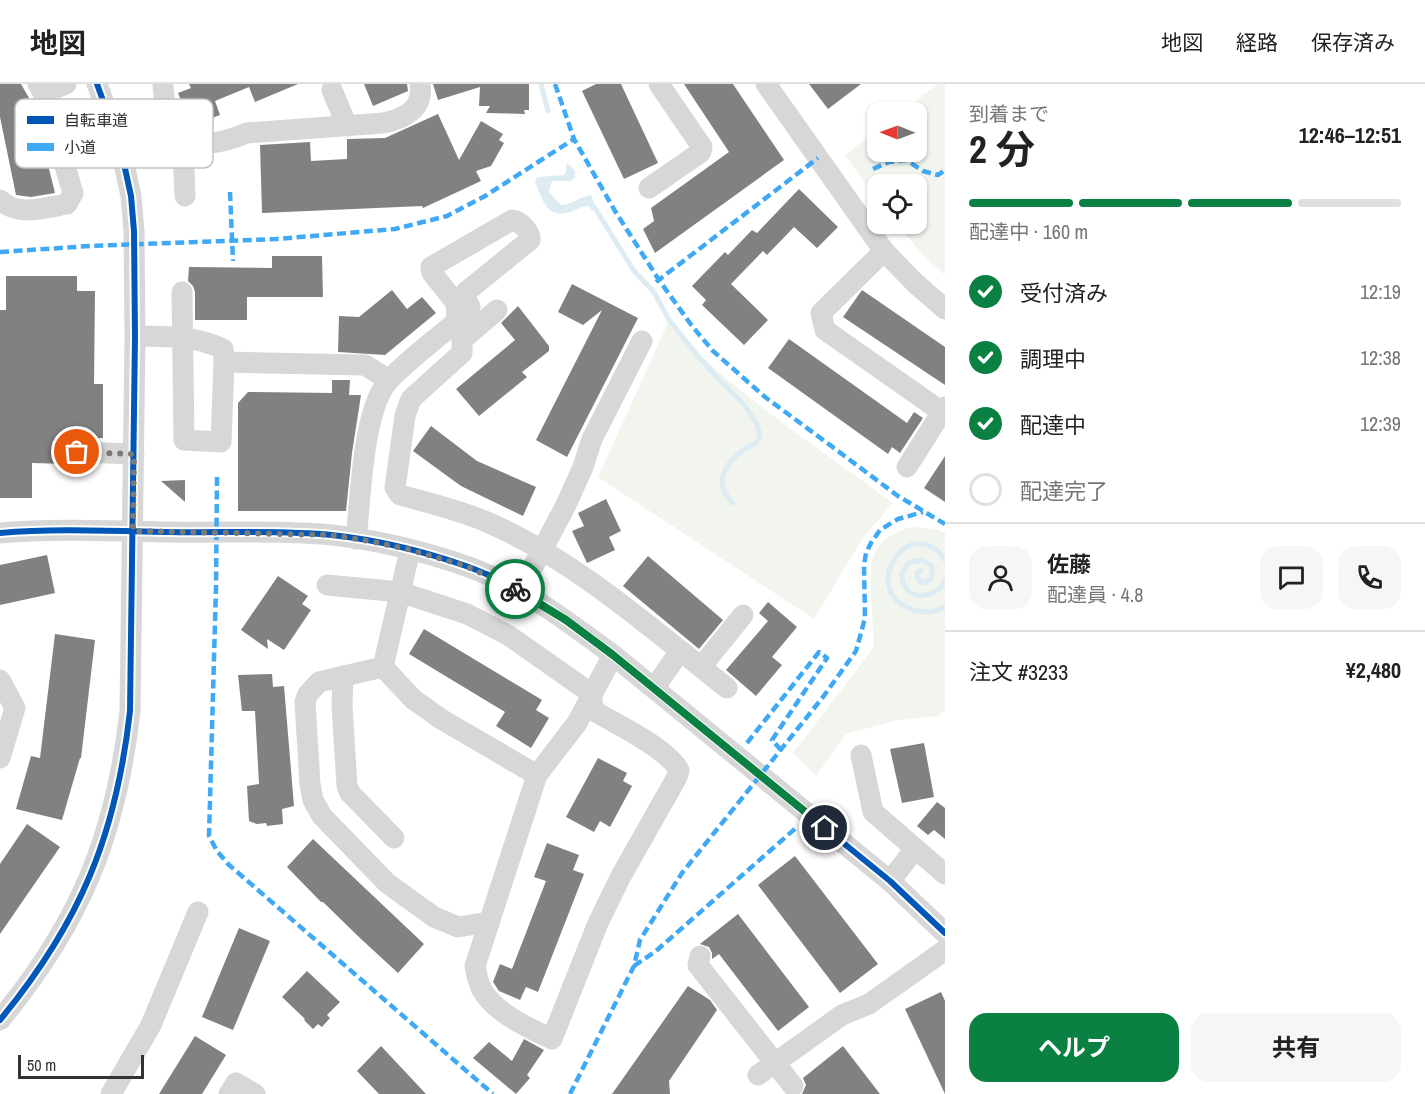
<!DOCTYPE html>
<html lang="ja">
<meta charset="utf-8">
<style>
:root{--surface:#fff;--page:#f6f6f6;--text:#222;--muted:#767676;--line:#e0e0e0;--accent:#0b8043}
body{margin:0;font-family:"Archivo Narrow","Noto Sans JP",sans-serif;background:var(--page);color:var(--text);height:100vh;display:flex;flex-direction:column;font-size:22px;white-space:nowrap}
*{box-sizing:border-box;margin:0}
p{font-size:20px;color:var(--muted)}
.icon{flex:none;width:33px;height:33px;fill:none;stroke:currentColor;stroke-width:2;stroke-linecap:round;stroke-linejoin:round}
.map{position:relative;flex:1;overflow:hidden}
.side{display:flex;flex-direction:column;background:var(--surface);width:480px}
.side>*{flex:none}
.needle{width:39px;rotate:271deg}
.controls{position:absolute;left:867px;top:18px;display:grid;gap:12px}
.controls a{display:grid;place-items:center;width:60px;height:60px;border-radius:12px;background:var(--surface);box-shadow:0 2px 4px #0004;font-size:30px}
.scale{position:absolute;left:18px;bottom:15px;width:126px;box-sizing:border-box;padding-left:6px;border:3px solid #333;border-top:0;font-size:16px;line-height:21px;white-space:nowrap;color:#333;-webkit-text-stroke:4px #fff;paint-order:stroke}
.pin{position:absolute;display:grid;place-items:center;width:51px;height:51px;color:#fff;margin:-26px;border:3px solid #fff;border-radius:50%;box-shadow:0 2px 6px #0007}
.courier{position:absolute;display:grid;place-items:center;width:60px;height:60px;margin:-30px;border:4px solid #0b8043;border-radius:50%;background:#fff;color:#222;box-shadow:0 2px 8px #0007}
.overview em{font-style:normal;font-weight:700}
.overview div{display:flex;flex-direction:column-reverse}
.overview{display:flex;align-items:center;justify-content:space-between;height:102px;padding:0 24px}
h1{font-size:39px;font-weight:700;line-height:45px}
.bar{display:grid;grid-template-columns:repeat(4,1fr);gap:9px 6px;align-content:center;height:72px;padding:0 24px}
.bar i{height:8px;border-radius:4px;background:var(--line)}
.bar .active{background:var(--accent)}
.bar p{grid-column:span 4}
.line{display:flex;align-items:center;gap:15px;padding:0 24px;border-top:2px solid var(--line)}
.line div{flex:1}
.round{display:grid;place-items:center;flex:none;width:63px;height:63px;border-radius:18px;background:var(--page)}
ol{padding:0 24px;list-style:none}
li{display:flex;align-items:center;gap:18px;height:66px}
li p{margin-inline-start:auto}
li .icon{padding:6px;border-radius:50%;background:var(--accent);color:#fff;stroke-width:4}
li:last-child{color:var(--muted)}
li i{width:33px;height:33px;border:3px solid var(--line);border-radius:50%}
.action{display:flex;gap:12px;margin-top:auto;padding:12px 24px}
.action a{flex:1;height:69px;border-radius:18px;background:var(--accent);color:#fff;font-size:24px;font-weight:700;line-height:69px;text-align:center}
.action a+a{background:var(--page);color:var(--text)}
header{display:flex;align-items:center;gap:36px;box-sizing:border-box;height:84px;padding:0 30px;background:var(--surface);border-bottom:2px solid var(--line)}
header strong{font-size:28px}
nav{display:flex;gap:33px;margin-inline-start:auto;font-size:21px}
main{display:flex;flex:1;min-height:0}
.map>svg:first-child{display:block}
</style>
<header>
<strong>地図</strong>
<nav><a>地図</a><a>経路</a><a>保存済み</a></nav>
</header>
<main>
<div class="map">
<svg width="945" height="1010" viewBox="0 0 945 1010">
<rect width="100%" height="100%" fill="#fff"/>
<g fill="#f1f5ed">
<polygon points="938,0 945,0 945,191 923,171 897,140 916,140 916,100 878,100 877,116 845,71 877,46 878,68 916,68 916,28 901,28"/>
<path d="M668 239C733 309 816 362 893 419L862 455 814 535 598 393Z"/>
<path d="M911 443 936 445 945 449V626L938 632 897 636 846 650 816 692 793 669 874 563C873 546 872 528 871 511 869 474 872 455 911 443Z"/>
</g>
<path fill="#ddebf3" d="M569 80 575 87V93L571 97H552L549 108 561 121C573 121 579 112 591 111L596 123 592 126 588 122C581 122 577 126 570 128 546 136 542 113 535 98L537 93 564 91 566 88V81Z"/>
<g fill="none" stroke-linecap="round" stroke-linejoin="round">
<g stroke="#ddebf3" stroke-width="5">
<polyline points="541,0 548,27"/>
<path d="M595 124 634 187 654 208 669 236 702 277 746 323 757 341 760 352C757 361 749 362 742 367 723 382 713 400 733 419"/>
<path d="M945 476C911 425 855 508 914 526 925 529 936 529 945 522"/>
<path d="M920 487 917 489 919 497 925 499 932 494V482L922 476 910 478 902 488C900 516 933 519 945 497"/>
</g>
</g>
<g fill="#818181">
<polygon points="0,0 21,0 33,21 55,109 31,113 16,111 0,33"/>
<polygon points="189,0 298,0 255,18 249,3 215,17 220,31 191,42 178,9 191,4"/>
<polygon points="364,0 407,0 408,7 373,22"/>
<polygon points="433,0 529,0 529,26 524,26 525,30 486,29 490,22 479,22 480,3 438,16"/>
<polygon points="596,0 621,0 658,79 624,95 582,7"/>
<polygon points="684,0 733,0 784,76 655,169 643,145 654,137 651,124 729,68"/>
<polygon points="809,0 861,0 828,25"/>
<polygon points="438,30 459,76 481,37 503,50 499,56 504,59 491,82 476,87 481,97 423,124 422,122 262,129 260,61 310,58 311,77 347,75 347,55 385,54"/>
<polygon points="799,105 838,143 817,164 794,143 767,171 763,167 731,200 768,236 744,261 702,221 706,216 692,202 725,168 728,171 752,146 757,149"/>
<polygon points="272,172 322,172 323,213 247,213 247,236 195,236 195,208 193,202 188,197 189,183 272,184"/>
<polygon points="6,192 77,192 77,207 95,207 94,300 103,300 103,354 81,354 71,357 64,367 69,380 32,379 32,414 0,414 0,226 6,226"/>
<polygon points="572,200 638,234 567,373 536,356 602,226 583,241 558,228"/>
<polygon points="392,206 407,225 422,213 436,229 385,271 338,268 339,232 359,233"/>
<polygon points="862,206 945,263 945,301 843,233"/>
<polygon points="518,222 549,262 549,267 522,288 527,293 479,332 456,305 515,256 501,239"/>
<polygon points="789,255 907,339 914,328 923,334 900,369 892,363 888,370 768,284"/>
<polygon points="332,296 350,296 349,311 361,311 352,369 346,427 238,427 238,319 248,308 332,309"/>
<polygon points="431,342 477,377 536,403 523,432 461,402 413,367"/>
<polygon points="945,372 945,418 924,404"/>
<polygon points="185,396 185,418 161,397"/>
<polygon points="606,415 621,447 609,453 615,466 587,479 572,447 584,442 578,429"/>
<polygon points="47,471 55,509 0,521 0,481"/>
<polygon points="648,472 723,536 699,565 623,502"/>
<polygon points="278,492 308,512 302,520 311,526 284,566 267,555 268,565 241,546"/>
<polygon points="768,518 797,543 772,573 782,581 756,612 726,586 768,537 759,529"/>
<polygon points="424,545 542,616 536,626 549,634 531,664 496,642 505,628 409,570"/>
<polygon points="55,550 95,556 81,674 80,674 62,736 16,725 31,672 40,674"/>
<polygon points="272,590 273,603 284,602 294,722 282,725 283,740 267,742 266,739 257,740 249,737 247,702 259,700 255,627 242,627 238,591"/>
<polygon points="924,659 934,713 902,719 890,665"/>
<polygon points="598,674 627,689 623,697 632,702 610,743 600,737 594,748 566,733"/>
<polygon points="937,718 945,724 945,755 934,746 928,751 917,742"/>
<polygon points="27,740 60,763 0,850 0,780"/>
<polygon points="313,755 424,860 398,889 361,855 323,818 321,818 287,783"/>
<polygon points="547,759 579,771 573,786 584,790 538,908 526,903 520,916 499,907 493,898 500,880 512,885 546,797 534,793"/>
<polygon points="795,772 878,880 840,909 758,801"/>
<polygon points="738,830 809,923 778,947 719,870 712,875 712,869 709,863 700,860"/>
<polygon points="239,844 270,857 233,946 202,933"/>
<polygon points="307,887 340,918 327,931 330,934 322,943 318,940 313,945 304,936 305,935 282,913"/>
<polygon points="688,902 710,916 717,926 669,997 670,1010 612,1010"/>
<polygon points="941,908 945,917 945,1010 905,925"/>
<polygon points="195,952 226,971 202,1010 159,1010"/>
<polygon points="524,955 544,966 527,991 530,994 516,1010 473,974 489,958 512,977"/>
<polygon points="381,962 426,1010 379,1010 357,987"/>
<polygon points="843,962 880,1010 802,1010 806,1001 803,994"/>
</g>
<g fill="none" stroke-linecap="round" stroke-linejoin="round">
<g stroke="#d7d7d7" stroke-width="21">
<path d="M163 0C166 61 193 71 247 49L383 39C404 35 424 25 420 0"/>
<polyline points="766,0 884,167 915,199 945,225"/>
<polyline points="332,6 347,42"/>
<polyline points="43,9 66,0"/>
<polyline points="148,51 144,30 164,24"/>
<polyline points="649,104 701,68 702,63 659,0"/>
<polyline points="185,112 183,65 186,56"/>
<path d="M0 116C19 133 44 124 67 120L73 109 43 9 38 0"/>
<polyline points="884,167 821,229 825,246 942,328"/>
<polyline points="182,208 184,356 221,358 224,278"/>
<path d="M497 226 462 256V269L411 315 405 332 395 404 400 411C429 419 459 426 487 438 575 476 652 545 727 604"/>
<path d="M135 252C166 253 194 251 223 265L224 278 365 281 389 296"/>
<polyline points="77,368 134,370"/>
<polyline points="907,383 945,323"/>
<path d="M0 449C56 444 112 447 168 448 223 449 278 446 332 451 377 456 423 467 466 482 520 501 567 537 613 571L890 797 945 849"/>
<path d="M356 455C361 414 362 324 390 295 414 270 444 250 469 226L470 223 464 211 466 208 530 156C531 149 520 136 512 136L431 183 432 189 456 219 457 236"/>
<path d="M327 501 400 508 467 530 508 551 592 610V620L596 628C618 641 666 664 679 686L677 693 621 792 598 839 552 955C530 945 498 930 484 909 478 901 477 891 475 882L537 691 577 639 613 571"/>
<polyline points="520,507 565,423 583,383 592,355 642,257"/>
<polyline points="383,583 410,466"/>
<polyline points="701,583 743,531"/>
<polyline points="343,592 342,621 347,702 350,709 394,754"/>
<polyline points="0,596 15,624 0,674"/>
<polyline points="655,603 680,567"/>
<polyline points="861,671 873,728 945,790"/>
<polyline points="890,797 915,765"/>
<polyline points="489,838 458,843 434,833 387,799 322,732 313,716 310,700 305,618 308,610 319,598 383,583 413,615 441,635 537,691"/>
<polyline points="700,872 698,881 775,979 842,931 869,920 945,866"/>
<path d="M0 936C80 839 116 752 130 627L135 252 134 147 131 112 121 66 97 0"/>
<polyline points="758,991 775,979 793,1002"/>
<polyline points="111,1010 151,941 198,828"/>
<polyline points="229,1010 236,999 255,1010"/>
</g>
<g stroke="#3fa9f5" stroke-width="4.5" stroke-dasharray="9 4.5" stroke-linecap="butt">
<polyline points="555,0 574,55 615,127 659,196 692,242 713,267 765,313 838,367 898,412 945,440"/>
<polyline points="873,85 889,78 906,76 923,87 938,91 945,86"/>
<polyline points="230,108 233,177"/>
<polyline points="0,168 90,162 276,155 395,145 447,132 485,112 574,55"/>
<polyline points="656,198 818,74"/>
<polyline points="217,393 216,503 209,752 217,767 228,780 493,1010"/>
<polyline points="747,659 819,568 827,574 772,656 781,666"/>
<polyline points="634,882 656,867 797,743"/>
<polyline points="570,1010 634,882 640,856 682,789 823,613 856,567 865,534 864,481 866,469 871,459 880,446 898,435 923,428"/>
</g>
<g stroke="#fff" stroke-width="10">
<g id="cycleway">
<path d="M0 449C56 444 112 447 168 448 223 449 278 446 332 451 377 456 423 467 466 482 520 501 567 537 613 571L890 797 945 849"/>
<path d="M0 936C80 839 116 752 130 627L135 252 134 147 131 112 121 66 97 0"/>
</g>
</g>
<use href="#cycleway" stroke="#0057b8" stroke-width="6"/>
</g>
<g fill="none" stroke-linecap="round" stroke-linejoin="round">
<polyline stroke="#7a7a7a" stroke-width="6" stroke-dasharray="0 10.8" points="77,368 134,370 133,447 331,451 369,457 411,466 466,482 515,505"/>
<polyline stroke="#0b8043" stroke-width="8" points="515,505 566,536 613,571 825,744"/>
</g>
<rect x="15" y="15" width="198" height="69" rx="9" fill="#fff" stroke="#c2c2c2" stroke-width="1.5"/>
<rect x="27" y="32" width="27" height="8" fill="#0057b8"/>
<rect x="27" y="59" width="27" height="8" fill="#3fa9f5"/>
<g font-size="16" fill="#333">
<text x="64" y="42">自転車道</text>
<text x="64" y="69">小道</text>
</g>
</svg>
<div class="controls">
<a><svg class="needle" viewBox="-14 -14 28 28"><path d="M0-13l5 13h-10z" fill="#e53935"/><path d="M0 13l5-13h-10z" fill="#767676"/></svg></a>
<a><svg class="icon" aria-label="locate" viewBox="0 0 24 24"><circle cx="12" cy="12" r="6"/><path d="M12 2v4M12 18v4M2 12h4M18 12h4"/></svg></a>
</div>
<div class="scale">50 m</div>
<div class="pin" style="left:77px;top:368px;background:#ea580c"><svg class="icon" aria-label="bag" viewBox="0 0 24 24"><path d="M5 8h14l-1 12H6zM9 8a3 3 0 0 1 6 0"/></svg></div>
<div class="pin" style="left:825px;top:744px;background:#1f2937"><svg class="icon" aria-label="home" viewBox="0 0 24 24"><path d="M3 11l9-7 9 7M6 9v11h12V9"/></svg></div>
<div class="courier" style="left:515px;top:505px"><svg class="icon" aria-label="bike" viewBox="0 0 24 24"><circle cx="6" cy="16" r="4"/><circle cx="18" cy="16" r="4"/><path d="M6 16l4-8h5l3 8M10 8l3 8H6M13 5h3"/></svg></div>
</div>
<section class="side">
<div class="overview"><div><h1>2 分</h1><p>到着まで</p></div><em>12:46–12:51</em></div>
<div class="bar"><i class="active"></i><i class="active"></i><i class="active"></i><i></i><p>配達中 · 160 m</p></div>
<ol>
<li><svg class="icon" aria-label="check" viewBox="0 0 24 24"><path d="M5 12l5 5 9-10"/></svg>受付済み<p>12:19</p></li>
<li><svg class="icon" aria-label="check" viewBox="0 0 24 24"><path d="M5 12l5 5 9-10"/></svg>調理中<p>12:38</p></li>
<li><svg class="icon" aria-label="check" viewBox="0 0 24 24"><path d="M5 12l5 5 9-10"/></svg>配達中<p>12:39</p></li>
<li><i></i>配達完了</li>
</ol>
<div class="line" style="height:108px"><a class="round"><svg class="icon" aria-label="person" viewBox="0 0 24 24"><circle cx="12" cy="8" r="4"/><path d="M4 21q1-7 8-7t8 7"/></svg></a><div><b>佐藤</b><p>配達員 · 4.8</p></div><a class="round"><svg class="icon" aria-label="chat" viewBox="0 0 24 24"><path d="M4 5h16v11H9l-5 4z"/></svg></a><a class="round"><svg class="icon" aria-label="phone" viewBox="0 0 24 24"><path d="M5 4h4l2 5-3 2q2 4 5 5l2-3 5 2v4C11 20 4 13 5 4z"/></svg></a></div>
<div class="line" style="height:78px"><div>注文 #3233</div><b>¥2,480</b></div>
<div class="action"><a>ヘルプ</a><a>共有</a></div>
</section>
</main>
